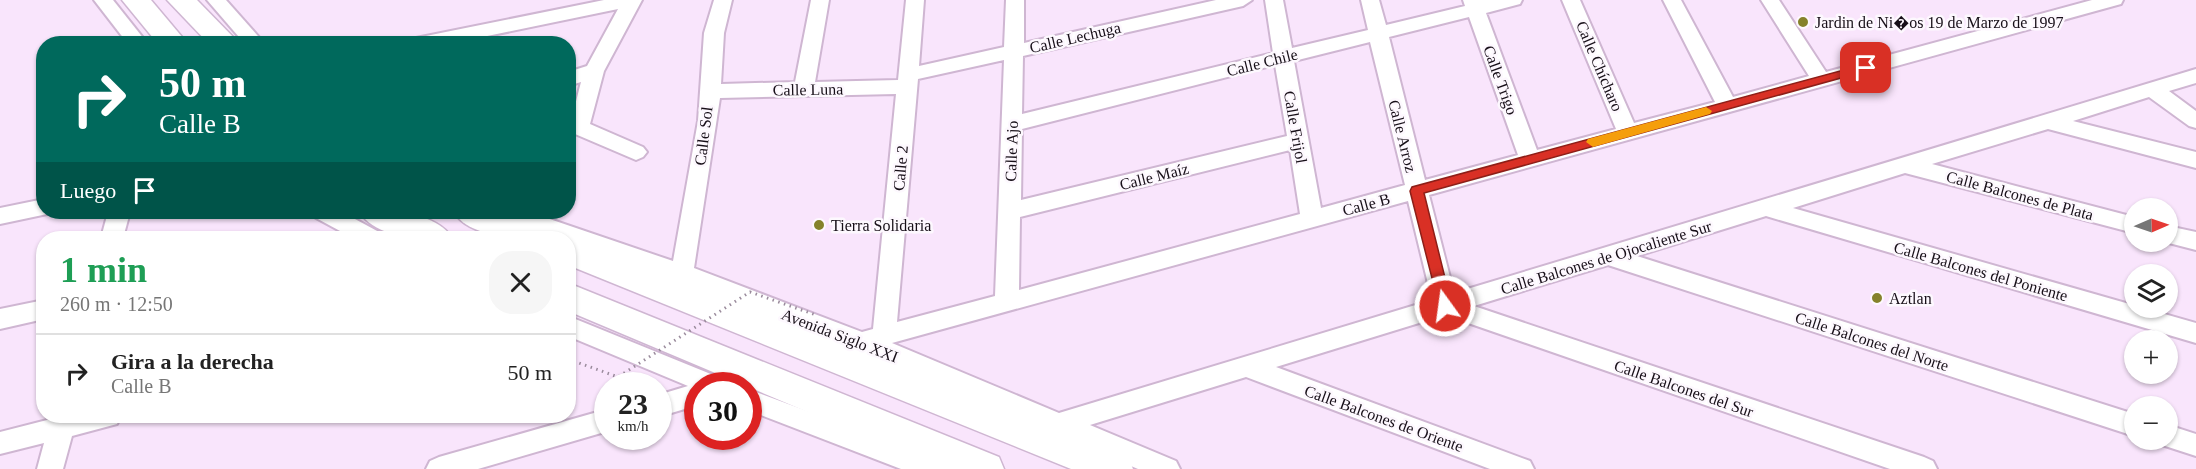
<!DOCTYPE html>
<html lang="es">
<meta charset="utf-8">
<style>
body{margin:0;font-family:"Times New Roman",serif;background:#f6f6f6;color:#222;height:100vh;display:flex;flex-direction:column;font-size:22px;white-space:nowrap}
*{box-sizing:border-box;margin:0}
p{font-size:20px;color:#767676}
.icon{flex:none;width:33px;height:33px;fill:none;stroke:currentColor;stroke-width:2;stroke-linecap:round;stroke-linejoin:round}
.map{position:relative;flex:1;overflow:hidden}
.panel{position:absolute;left:36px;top:231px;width:540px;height:192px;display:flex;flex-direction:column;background:#fff;border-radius:24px;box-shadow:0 2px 4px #0004}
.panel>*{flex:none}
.guide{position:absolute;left:36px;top:36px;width:540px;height:183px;border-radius:24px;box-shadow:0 2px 4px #0004;background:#00695c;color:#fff;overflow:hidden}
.needle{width:39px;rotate:88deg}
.controls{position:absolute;left:2124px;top:198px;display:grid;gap:12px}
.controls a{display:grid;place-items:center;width:54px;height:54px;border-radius:50%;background:#fff;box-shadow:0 2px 4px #0004;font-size:30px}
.speed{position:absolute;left:594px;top:372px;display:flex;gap:12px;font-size:30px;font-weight:700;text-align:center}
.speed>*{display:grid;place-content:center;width:78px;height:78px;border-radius:50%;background:#fff;box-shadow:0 2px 4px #0004;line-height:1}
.speed small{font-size:15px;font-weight:400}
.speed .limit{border:9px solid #d22;background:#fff;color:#111}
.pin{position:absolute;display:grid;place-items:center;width:51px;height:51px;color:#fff;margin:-26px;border-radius:12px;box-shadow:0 3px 9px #0006}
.me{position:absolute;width:66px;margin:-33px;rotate:346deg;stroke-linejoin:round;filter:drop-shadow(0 0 4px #0008)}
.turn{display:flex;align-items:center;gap:21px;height:126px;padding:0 24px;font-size:27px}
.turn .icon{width:78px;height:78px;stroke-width:2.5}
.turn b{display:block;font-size:42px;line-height:51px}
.then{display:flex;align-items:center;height:57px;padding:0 24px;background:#0003;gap:12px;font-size:22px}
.round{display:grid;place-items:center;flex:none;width:63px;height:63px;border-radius:24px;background:#f6f6f6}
.head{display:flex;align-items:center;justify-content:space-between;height:102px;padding:0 24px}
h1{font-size:36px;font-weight:700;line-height:45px;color:#1e9e55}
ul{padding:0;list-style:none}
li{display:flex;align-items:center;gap:18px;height:78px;padding:0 24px;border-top:2px solid #e0e0e0}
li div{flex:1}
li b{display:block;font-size:22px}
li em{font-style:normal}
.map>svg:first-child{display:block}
</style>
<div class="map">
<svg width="2196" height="469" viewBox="0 0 2196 469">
<rect width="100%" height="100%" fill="#f9e5fc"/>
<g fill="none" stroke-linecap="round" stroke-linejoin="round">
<defs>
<g id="minor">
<polygon points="94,0 113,0 148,44 128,44"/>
<polygon points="207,0 226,0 265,44 245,44"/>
<polygon points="604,0 642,0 604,71 590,124 643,147 647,152 643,157 636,160 568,131 568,116 572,117 581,82 568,86 568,72 587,66 618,9 449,44 407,44 416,38"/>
<path d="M714,0h18l-8,33 -3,51 74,-2 16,-82h18l-14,82 83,-2 8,-80h18l-5,66 85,-19 2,-47h18v43l192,-43h36l-9,6 -220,50 -1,58 251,-61 -8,-53h18l9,48 76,-18 -7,-30h18l7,25 79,-19 -2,-6h59l-2,4 -34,9 51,137 79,-21 -54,-129h18l54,123 81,-21 -52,-102h18l52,97 76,-21 -48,-76h18l47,72 266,-72h31l-2,4 -692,191 25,98 742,-224v14l-27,8 27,20v17l-7,-2 -40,-29 -76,24 123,31v16l-148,-39 -116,35 202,53v16l-229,-60 -112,35 403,115v20l-430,-127 -129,40 497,158v22l-526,-171 -134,41 450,151 9,4 4,8h-47l-445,-154 -169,52 254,94 4,8h-44l-244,-92 -156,48 86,36 4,8h-42c-188,-80 -376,-160 -570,-225v-6h-15l-51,-20 -3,-6h30l144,49 25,-140 6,-88zM1469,17l49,138 -93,25 -36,-143zM1370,42l35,143 -84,23 -27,-147zM1004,60l-9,236 -98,26 21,-243zM1275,65l12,71 -266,64 1,-71zM896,94l-23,235 -11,3 -168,-64 26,-170zM1290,150l10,64 -281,76 1,-73zM1408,201l24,99 -373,113 -167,-70z"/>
<polygon points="44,199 44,212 52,213 0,224 0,208"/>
<polygon points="108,212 130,212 123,238 101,238"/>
<polygon points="313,212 342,212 379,232 382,238 353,238 316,218"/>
<polygon points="2168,226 2196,232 2196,250 2165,242 2168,242"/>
<polygon points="44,300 44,319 0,329 0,309"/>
<polygon points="568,316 723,379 726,386 698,386 698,405 658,417 658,395 688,386 568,336"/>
<polygon points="748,389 941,461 945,469 901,469 748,410"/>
<polygon points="608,409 608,431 478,469 426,469 430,461 439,457"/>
<polygon points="52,416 121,416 117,424 72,436 63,469 37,469 44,443 0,454 0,432 51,419"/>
<polygon points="2168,425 2196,434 2196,456 2159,444 2157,440 2168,440"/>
</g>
<g id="highway">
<polygon points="122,0 151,0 188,44 158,44"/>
<polygon points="167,0 197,0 240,44 209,44"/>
<path d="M360,212c26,-3 77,0 92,26 -27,3 -78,0 -92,-26z"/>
<path d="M454,212h48l46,17 5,9c-27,3 -85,0 -99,-26z"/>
<polygon points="567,238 568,238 580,242 1128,457 1133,469 1071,469 568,265"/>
<polygon points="568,283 999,457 1004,469 943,469 568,311"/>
</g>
</defs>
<use href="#minor" stroke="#cfb6d2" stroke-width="4"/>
<use href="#highway" stroke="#cfb6d2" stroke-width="3"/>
<use href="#minor" fill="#fff" fill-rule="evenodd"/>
<use href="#highway" fill="#fff" fill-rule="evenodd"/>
<polyline stroke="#9a8b9c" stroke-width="3" stroke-dasharray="1.5 4.5" stroke-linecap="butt" points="568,359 618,377 750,292 816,315"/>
</g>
<polygon fill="#d93025" stroke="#8d1f18" stroke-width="1.5" points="1866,64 1872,68 1870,70 1424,193 1452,306 1445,312 1440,310 1410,191 1412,187"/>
<polygon fill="#f59e0b" points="1706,107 1712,111 1710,114 1593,147 1586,142 1588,139"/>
<g fill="#85822b" stroke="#fdf8fe" stroke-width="2">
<circle cx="1803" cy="22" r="6"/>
<circle cx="819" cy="225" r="6"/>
<circle cx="1877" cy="298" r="6"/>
</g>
<g text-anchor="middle" stroke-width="5" stroke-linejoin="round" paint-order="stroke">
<g font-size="16" fill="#170f18" stroke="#fdf8fe" text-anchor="start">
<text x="1815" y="28">Jardin de Ni�os 19 de Marzo de 1997</text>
<text x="831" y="231">Tierra Solidaria</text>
<text x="1889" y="304">Aztlan</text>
</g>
<g font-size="16" fill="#170f18" stroke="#fdf8fe">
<text transform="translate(1075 37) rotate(-13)" y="6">Calle Lechuga</text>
<text transform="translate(1262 62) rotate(-14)" y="6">Calle Chile</text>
<text transform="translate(1600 66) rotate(67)" y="6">Calle Chícharo</text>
<text transform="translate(1501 80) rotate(70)" y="6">Calle Trigo</text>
<text transform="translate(808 89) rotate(-1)" y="6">Calle Luna</text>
<text transform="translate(1296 127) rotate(80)" y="6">Calle Frijol</text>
<text transform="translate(703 136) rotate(-83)" y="6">Calle Sol</text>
<text transform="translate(1403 136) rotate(76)" y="6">Calle Arroz</text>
<text transform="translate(1011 151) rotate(-88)" y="6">Calle Ajo</text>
<text transform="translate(900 168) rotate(-85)" y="6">Calle 2</text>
<text transform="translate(1154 176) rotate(-14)" y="6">Calle Maíz</text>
<text transform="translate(2020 195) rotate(15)" y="6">Calle Balcones de Plata</text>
<text transform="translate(1366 204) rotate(-15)" y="6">Calle B</text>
<text transform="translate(1606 257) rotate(-17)" y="6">Calle Balcones de Ojocaliente Sur</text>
<text transform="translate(1981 271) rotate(16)" y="6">Calle Balcones del Poniente</text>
<text transform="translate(840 335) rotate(21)" y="6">Avenida Siglo XXI</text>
<text transform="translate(1872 341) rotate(18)" y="6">Calle Balcones del Norte</text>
<text transform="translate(1684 388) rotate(19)" y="6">Calle Balcones del Sur</text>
<text transform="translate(1384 418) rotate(20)" y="6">Calle Balcones de Oriente</text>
</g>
</g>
</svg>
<div class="controls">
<a><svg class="needle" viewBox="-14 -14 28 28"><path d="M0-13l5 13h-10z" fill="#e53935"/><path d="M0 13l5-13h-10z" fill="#767676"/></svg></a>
<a><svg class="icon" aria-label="layers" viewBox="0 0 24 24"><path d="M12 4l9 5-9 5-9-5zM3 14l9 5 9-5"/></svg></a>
<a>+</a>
<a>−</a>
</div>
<div class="speed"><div>23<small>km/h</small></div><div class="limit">30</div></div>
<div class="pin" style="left:1866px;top:68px;background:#d93025"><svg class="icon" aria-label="arrive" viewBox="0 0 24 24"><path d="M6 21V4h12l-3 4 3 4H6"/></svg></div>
<svg class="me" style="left:1445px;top:306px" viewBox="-20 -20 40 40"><circle r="17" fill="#d93025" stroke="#fff" stroke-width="3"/><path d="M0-11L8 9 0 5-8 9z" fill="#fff"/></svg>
<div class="guide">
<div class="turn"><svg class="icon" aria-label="right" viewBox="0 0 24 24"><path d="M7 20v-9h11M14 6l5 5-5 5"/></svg><div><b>50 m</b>Calle B</div></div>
<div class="then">Luego<svg class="icon" aria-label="arrive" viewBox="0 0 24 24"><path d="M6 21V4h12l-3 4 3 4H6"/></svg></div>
</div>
<section class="panel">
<div class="head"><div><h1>1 min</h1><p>260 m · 12:50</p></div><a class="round"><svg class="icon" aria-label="close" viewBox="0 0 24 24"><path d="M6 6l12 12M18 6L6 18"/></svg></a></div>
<ul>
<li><svg class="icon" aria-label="right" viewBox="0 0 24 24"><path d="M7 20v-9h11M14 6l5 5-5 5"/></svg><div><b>Gira a la derecha</b><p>Calle B</p></div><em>50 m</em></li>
</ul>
</section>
</div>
